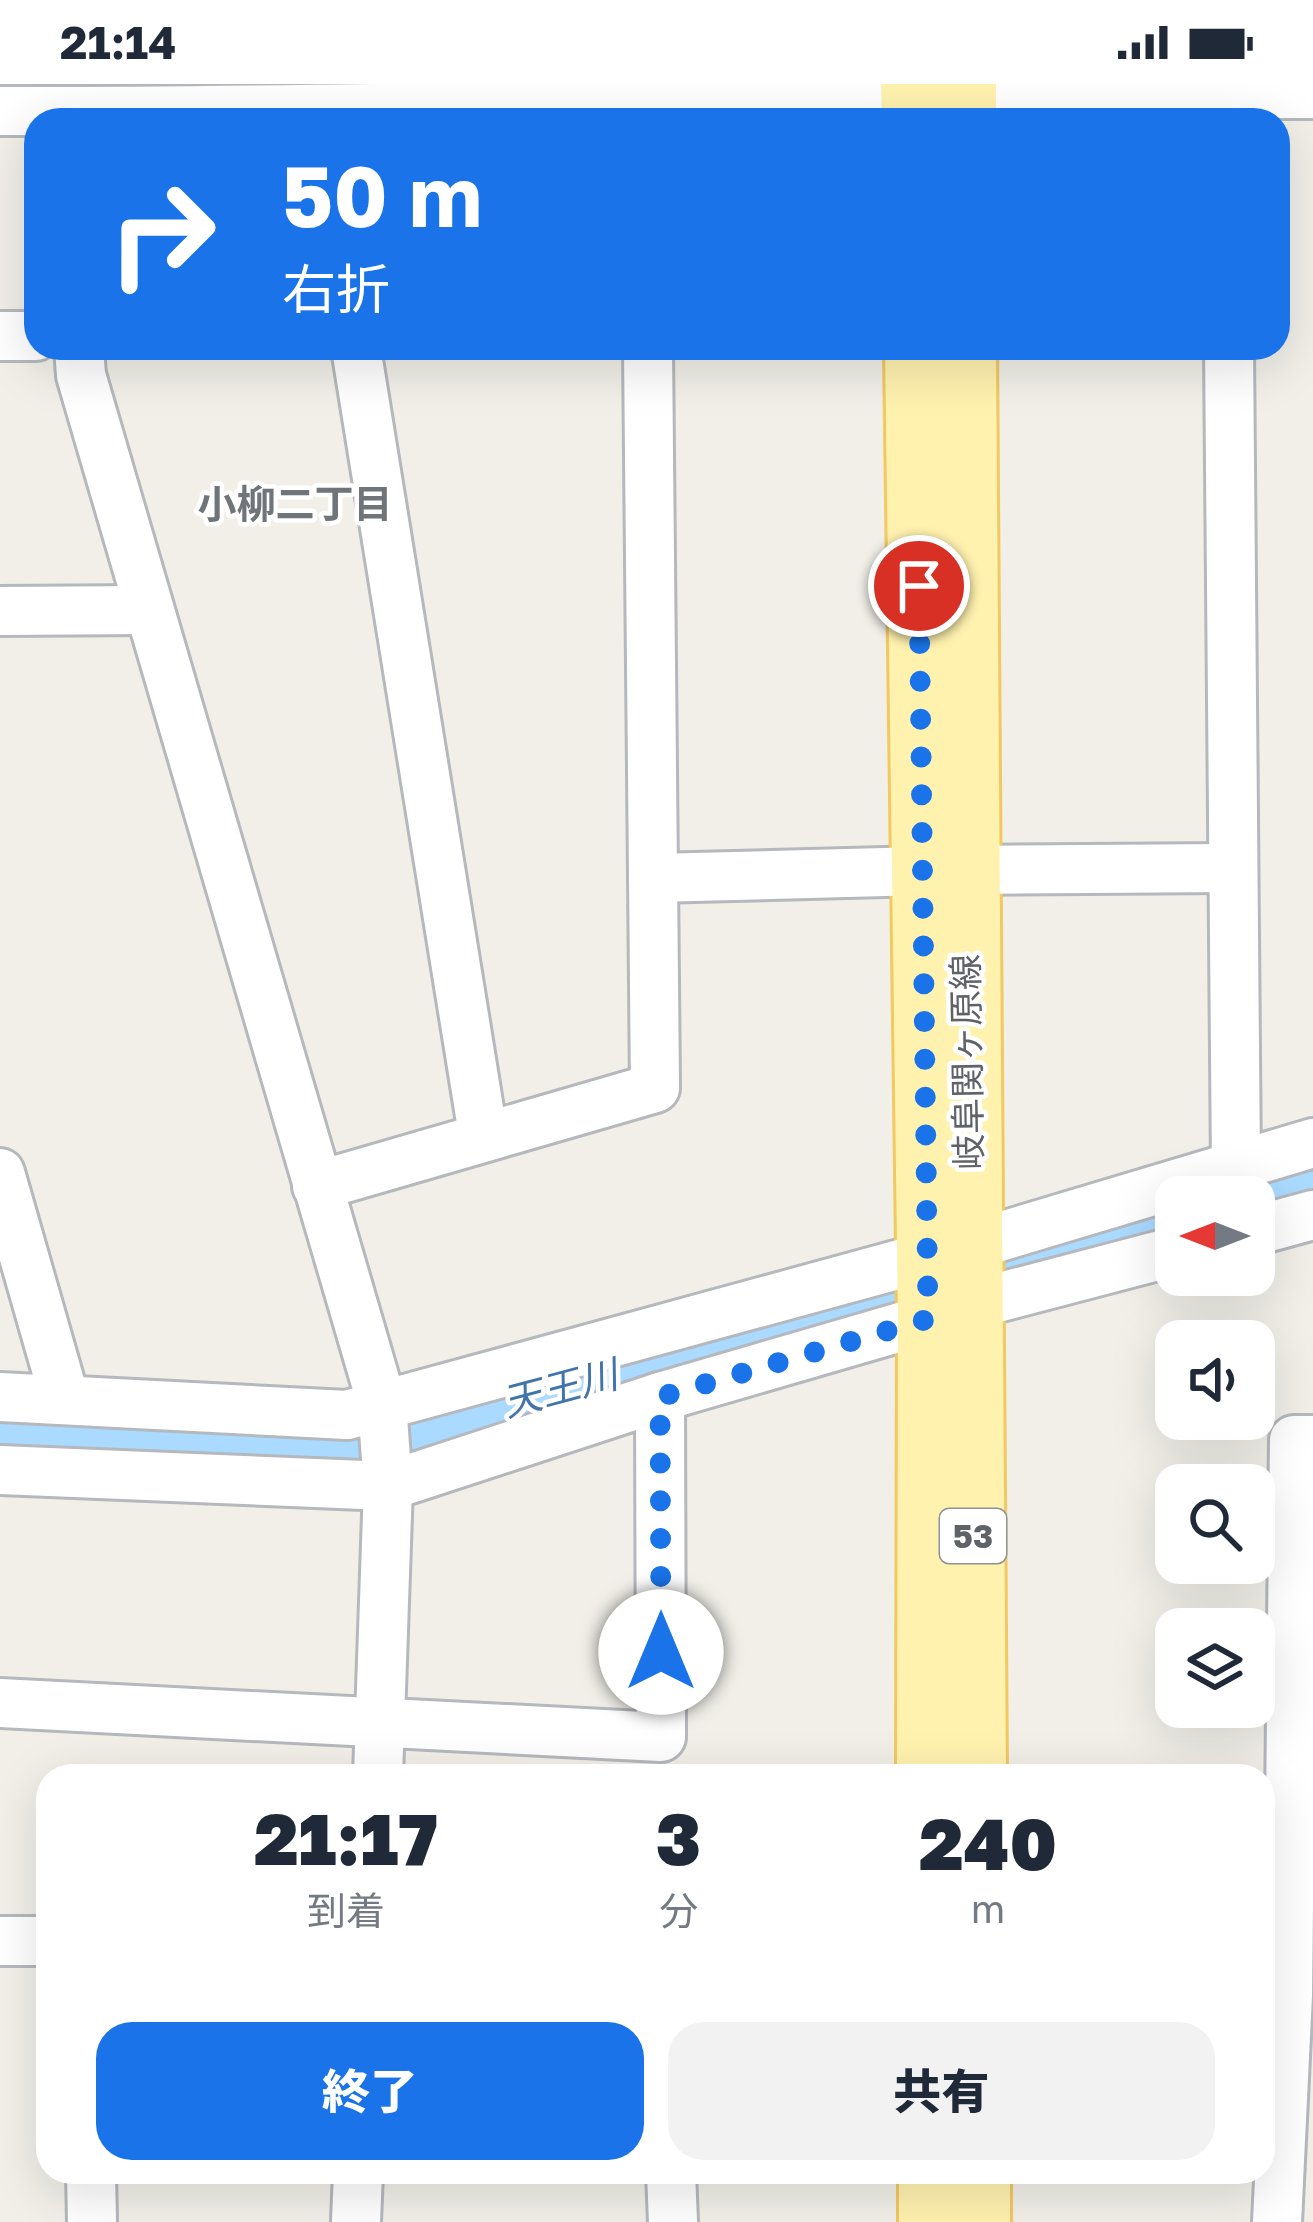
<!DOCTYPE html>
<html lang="ja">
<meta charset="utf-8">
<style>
body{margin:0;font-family:"Golos Text","Noto Sans JP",sans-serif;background:#f2f2f3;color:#1f2937;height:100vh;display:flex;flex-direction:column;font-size:45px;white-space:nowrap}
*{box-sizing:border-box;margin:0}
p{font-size:39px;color:#747a83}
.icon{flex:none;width:66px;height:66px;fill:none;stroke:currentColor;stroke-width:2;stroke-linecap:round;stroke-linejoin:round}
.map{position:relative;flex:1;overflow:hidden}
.panel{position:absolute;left:36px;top:1680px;width:1239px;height:420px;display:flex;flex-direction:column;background:#fff;border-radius:36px;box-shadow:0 12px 48px #0002}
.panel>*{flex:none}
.hud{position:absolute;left:24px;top:24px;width:1266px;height:252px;border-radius:36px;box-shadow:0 12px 48px #0002;background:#1a73e8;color:#fff;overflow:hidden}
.needle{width:78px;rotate:270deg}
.controls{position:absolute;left:1155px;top:1092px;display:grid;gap:24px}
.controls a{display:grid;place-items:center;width:120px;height:120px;border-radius:24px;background:#fff;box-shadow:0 12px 48px #0002;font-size:60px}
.pin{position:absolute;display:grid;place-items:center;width:102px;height:102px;color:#fff;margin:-51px;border:6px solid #fff;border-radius:50%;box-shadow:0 3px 12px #0007}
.me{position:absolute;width:132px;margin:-66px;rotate:0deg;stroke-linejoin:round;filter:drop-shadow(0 0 9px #0008)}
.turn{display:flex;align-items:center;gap:42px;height:252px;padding:0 60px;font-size:54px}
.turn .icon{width:156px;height:156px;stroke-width:2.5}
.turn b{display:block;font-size:84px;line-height:102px}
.eta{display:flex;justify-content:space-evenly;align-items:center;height:204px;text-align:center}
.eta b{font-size:72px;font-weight:800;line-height:84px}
.action{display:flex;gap:24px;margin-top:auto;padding:24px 60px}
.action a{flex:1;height:138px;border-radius:36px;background:#1a73e8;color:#fff;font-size:48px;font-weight:800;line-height:138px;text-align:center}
.action a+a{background:#f2f2f3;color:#1f2937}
.status{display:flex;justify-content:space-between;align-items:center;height:84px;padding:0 60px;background:#fff;direction:ltr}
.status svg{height:33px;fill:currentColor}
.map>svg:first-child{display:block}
</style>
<div class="status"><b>21:14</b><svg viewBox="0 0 49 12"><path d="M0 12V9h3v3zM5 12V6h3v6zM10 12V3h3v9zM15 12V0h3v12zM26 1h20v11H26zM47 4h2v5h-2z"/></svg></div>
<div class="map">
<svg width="1313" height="2138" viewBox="0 0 1313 2138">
<rect width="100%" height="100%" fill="#f1efe8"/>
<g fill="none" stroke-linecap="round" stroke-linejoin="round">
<g stroke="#aadaff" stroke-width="63">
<polyline points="1252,1113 1313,1096"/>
<polyline points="0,1345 289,1357 396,1349 1176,1134"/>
</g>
<defs>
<g id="minor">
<polyline points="966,11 1313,10"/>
<path d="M0,27c304,1 608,-9 912,-10"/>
<polyline points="0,252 36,252"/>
<polyline points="79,264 81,291 382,1320 388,1402 378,1692"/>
<polyline points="356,264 483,1050"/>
<polyline points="1229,264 1236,1085"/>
<polyline points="0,527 148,526"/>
<polyline points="966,786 1230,784"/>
<polyline points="654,794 923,787"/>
<polyline points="0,1089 65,1316"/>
<polyline points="317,1102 655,1004 648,264"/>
<polyline points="1254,1147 1313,1131"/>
<polyline points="969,1162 1313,1059"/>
<polyline points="970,1221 1176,1167"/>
<polyline points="0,1313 347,1331 926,1173"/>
<polyline points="0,1386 388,1402 660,1313 928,1235"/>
<polyline points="0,1619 661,1653 660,1313"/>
<polyline points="0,1857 48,1857"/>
<polyline points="91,2088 92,2138"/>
<polyline points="671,2088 673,2138"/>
<polyline points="356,2138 358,2088"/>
<polyline points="1277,2138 1288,1911 1294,1356 1313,1356"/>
</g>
<g id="major">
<polyline points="911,0 912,36"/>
<polyline points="966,0 966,36"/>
<polyline points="915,264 928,1235 927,1692"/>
<polyline points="966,264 976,1692"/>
<polyline points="929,2088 929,2138"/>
<polyline points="980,2088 980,2138"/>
</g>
</defs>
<use href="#minor" stroke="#b5b8bc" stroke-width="54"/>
<use href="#major" stroke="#f2c960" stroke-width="66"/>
<use href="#minor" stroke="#fff" stroke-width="48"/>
<use href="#major" stroke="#fff2af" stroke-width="60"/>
</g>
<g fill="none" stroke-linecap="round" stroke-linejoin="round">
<polyline stroke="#1a73e8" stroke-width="21" stroke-dasharray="0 37.8" points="661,1568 660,1313 928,1235 919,502"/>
</g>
<g text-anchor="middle" stroke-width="9" stroke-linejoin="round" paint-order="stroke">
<rect fill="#fff" stroke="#8f9295" stroke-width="3" x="940" y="1425" width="66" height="54" rx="9"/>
<g font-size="33" font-weight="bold" fill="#5f6368">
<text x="973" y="1464">53</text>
</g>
<g font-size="36" fill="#5f6368" stroke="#fff">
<text transform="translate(967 978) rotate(-91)" y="13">岐阜関ヶ原線</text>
</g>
<g font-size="39" font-weight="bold" fill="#70757a" stroke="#fff">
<text x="295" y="434">小柳二丁目</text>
</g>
<g font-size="39" font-style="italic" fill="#4174aa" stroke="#fff">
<text transform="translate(560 1304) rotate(-15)" y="14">天王川</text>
</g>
</g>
</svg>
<div class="controls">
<a><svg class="needle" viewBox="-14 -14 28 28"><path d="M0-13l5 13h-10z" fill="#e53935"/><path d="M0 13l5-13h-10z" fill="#747a83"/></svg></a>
<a><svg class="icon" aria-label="sound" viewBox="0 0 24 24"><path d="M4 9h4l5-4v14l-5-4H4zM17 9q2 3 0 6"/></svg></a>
<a><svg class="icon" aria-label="search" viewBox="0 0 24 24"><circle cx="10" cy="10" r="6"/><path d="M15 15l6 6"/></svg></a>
<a><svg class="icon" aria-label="layers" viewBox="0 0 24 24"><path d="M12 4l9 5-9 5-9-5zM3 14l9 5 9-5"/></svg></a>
</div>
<div class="pin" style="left:919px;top:502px;background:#d93025"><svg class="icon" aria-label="arrive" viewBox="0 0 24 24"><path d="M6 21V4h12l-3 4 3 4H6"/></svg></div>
<svg class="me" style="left:661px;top:1568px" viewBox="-20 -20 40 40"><circle r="19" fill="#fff"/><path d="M0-13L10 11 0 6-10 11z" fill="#1a73e8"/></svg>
<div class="hud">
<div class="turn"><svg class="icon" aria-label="right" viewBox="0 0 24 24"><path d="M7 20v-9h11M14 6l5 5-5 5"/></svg><div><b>50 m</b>右折</div></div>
</div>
<section class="panel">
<div class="eta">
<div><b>21:17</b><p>到着</p></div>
<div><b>3</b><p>分</p></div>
<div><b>240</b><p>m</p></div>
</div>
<div class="action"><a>終了</a><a>共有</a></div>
</section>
</div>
